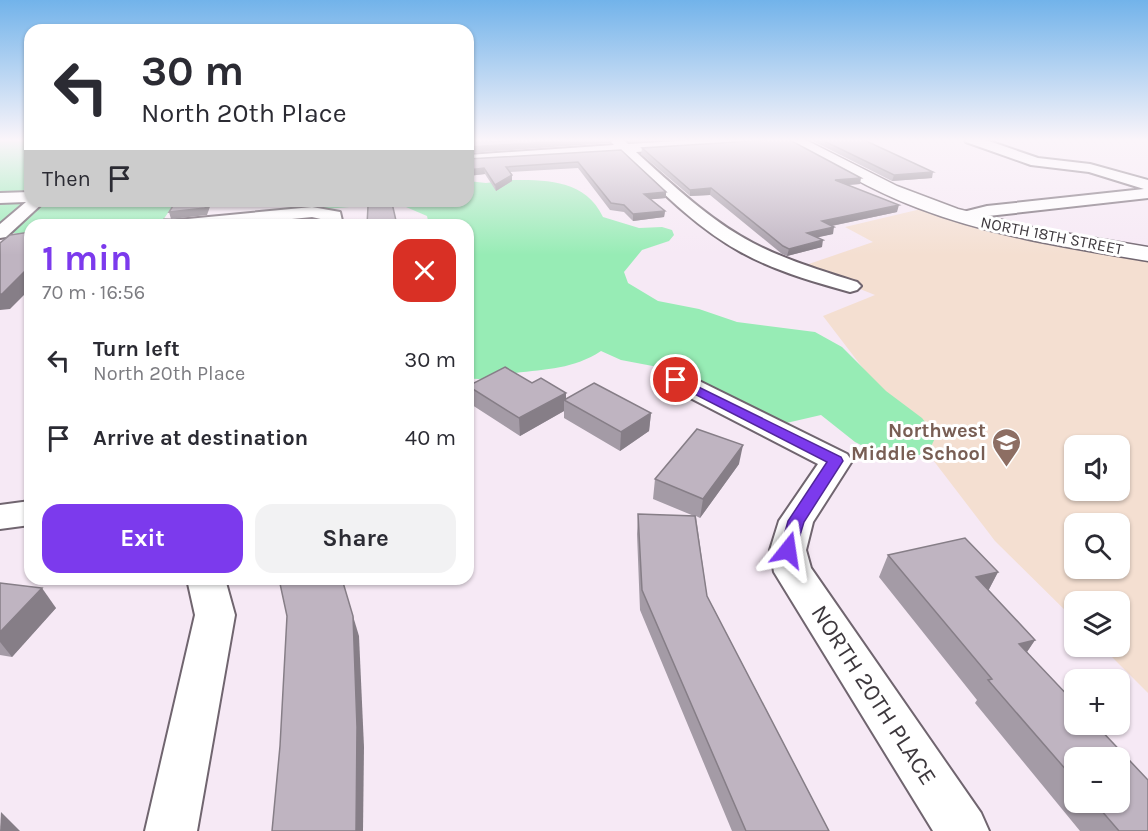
<!DOCTYPE html>
<meta charset="utf-8">
<style>
body{margin:0;font-family:Karla,sans-serif;background:#f2f2f3;color:#2b2b33;height:100vh;display:flex;flex-direction:column;font-size:22px;white-space:nowrap}
*{box-sizing:border-box;margin:0}
p{font-size:20px;color:#7c7c81}
.icon{flex:none;width:33px;height:33px;fill:none;stroke:currentColor;stroke-width:2;stroke-linecap:round;stroke-linejoin:round}
.map{position:relative;flex:1;overflow:hidden}
.side{position:absolute;left:24px;top:219px;width:450px;height:366px;display:flex;flex-direction:column;background:#fff;border-radius:18px;box-shadow:0 2px 4px #0004}
.side>*{flex:none}
.guide{position:absolute;left:24px;top:24px;width:450px;height:183px;border-radius:18px;box-shadow:0 2px 4px #0004;background:#fff;color:#2b2b33;overflow:hidden}
.fabs{position:absolute;left:1064px;top:435px;display:grid;gap:12px}
.fabs a{display:grid;place-items:center;width:66px;height:66px;border-radius:12px;background:#fff;box-shadow:0 2px 4px #0004;font-size:30px}
.pin{position:absolute;display:grid;place-items:center;width:51px;height:51px;color:#fff;margin:-26px;border:3px solid #fff;border-radius:50%;box-shadow:0 2px 6px #0007}
.me{position:absolute;width:66px;margin:-33px;rotate:15deg;stroke-linejoin:round;filter:drop-shadow(0 0 4px #0008)}
.turn{display:flex;align-items:center;gap:21px;height:126px;padding:0 18px;font-size:27px}
.turn .icon{width:78px;height:78px;stroke-width:2.5}
.turn b{display:block;font-size:42px;line-height:51px}
.then{display:flex;align-items:center;height:57px;padding:0 18px;background:#0003;gap:12px;font-size:22px}
.round{display:grid;place-items:center;flex:none;width:63px;height:63px;border-radius:18px;background:#f2f2f3}
.headline{display:flex;align-items:center;justify-content:space-between;height:102px;padding:0 18px}
h1{font-size:36px;font-weight:700;line-height:45px;color:#7c3aed}
.button{display:flex;gap:12px;margin-top:auto;padding:12px 18px}
.button a{flex:1;height:69px;border-radius:18px;background:#7c3aed;color:#fff;font-size:24px;font-weight:700;line-height:69px;text-align:center}
.button a+a{background:#f2f2f3;color:#2b2b33}
ul{padding:0;list-style:none}
li{display:flex;align-items:center;gap:18px;height:78px;padding:0 18px}
li div{flex:1}
li b{display:block;font-size:22px}
li em{font-style:normal}
.map>svg:first-child{display:block}
</style>
<div class="map">
<svg width="1148" height="831" viewBox="0 0 1148 831">
<rect width="100%" height="100%" fill="#f6e9f5"/>
<path fill="#f4dfd1" fill-rule="evenodd" d="M921,209l227,50v434l-46,-46 17,-1v-44h-45v17l-79,-78 -172,-225 52,-21 -72,-29 70,-24 -28,-15zM1074,446h45v44h-45zM1074,524h45v44h-45z"/>
<g fill="#97ecb5">
<polygon points="0,139 30,139 30,197 0,223"/>
<path d="M510,180c36,0 75,-1 93,37l36,11 23,-1 10,3 2,5 -5,6 -27,9 -18,22 4,11 30,18 41,8 38,13 78,10 27,15 44,44 36,27 14,18 -9,19h-46l-26,-13 -34,-27 -39,9 -84,-43 -40,-14 -37,-7 -20,-9c-27,18 -55,18 -86,22 -17,3 -30,8 -47,5v-153h-39l-2,-9 -21,-9 -21,-3 -95,8 2,-11h176v-20l18,2z"/>
<polygon points="46,201 176,201 161,223 137,225 30,225 30,234 9,233"/>
</g>
<g fill="none" stroke-linecap="round" stroke-linejoin="round">
<defs>
<g id="minor">
<path d="M615,139h8l5,5 83,-5h61l-6,4 -130,9c37,33 73,68 117,91 33,17 69,28 104,39l4,4 -4,4 -7,2 -7,-2c-36,-10 -72,-21 -104,-39 -45,-25 -81,-63 -117,-98l-154,10v-8l146,-10 -3,-3z"/>
<polygon points="965,139 983,139 1038,158 1090,164 1148,180 1148,198 988,216 965,222 959,221 956,217 959,213 987,206 1144,189 1089,172 1031,165 966,142"/>
<polygon points="30,192 30,201 45,201 6,237 0,238 0,224 26,202 0,203 0,193"/>
<polygon points="312,207 340,212 343,225 325,225 325,220 312,217 231,225 168,225 171,221 177,220"/>
<polygon points="676,372 685,374 847,454 852,461 813,522 806,550 811,568 981,813 989,831 933,831 774,572 770,550 779,521 818,464 667,386 663,380 667,374"/>
<polygon points="30,501 30,525 0,529 0,505"/>
<polygon points="187,579 225,579 235,615 197,831 145,831 195,615"/>
</g>
<path id="major" d="M786,139h18l93,47 61,23 77,19 113,19v14c-78,-13 -157,-25 -230,-53 -46,-17 -88,-43 -130,-66z"/>
</defs>
<use href="#minor" stroke="#70656f" stroke-width="4"/>
<use href="#major" stroke="#70656f" stroke-width="3"/>
<use href="#minor" fill="#fff" fill-rule="evenodd"/>
<use href="#major" fill="#fff" fill-rule="evenodd"/>
</g>
<g fill="#a49ba6" fill-rule="evenodd">
<polygon points="809,139 863,139 932,178 892,181"/>
<polygon points="767,140 860,184 847,185 897,212 832,226 833,234 817,237 822,247 787,256 782,254 710,195 690,196 641,154 642,148"/>
<polygon points="621,150 666,192 666,198 651,199 665,211 664,217 633,221 624,212 610,210 578,168 510,172 512,175 512,181 496,191 485,174 468,176 468,159"/>
<polygon points="532,383 566,393 566,399 651,413 649,431 620,451 564,418 564,411 520,436 469,403 468,385"/>
<polygon points="739,464 700,518 696,516 707,596 829,831 732,831 640,610 637,534 638,514 694,516 653,499 655,479"/>
<path d="M888,555l110,17 -10,19 47,49 -8,12 121,179h-68l-105,-128 2,-3 -98,-123zM1074,758l45,44h-45z"/>
<polygon points="0,583 56,608 12,657 0,655"/>
</g>
<g fill="#867e87">
<polygon points="593,139 613,139 609,143 468,153 468,147"/>
<polygon points="629,139 677,139 629,142"/>
<polygon points="484,168 485,174 468,176 468,170"/>
<polygon points="933,172 932,178 892,181 894,175"/>
<polygon points="512,175 512,181 496,191 495,185"/>
<polygon points="861,178 860,184 833,186 835,180"/>
<polygon points="711,188 710,195 690,196 690,190"/>
<polygon points="666,192 666,198 644,200 644,194"/>
<polygon points="208,201 212,201 207,215 171,219 169,212"/>
<polygon points="230,201 260,201 231,203"/>
<polygon points="899,205 897,212 821,228 822,221"/>
<polygon points="665,211 664,217 633,221 633,214"/>
<polygon points="834,227 833,234 806,240 807,233"/>
<polygon points="823,240 822,247 787,256 789,249"/>
<polygon points="30,266 30,289 10,309 0,310 0,294"/>
<polygon points="566,393 566,401 564,400 564,411 520,436 519,418"/>
<polygon points="651,413 649,431 620,451 621,432"/>
<polygon points="743,445 739,464 700,518 703,499"/>
<polygon points="998,572 986,595 976,577"/>
<polygon points="42,588 56,608 12,657 0,642 0,632"/>
<polygon points="353,616 359,636 364,747 363,831 356,831"/>
<polygon points="1035,640 1020,662 1019,644"/>
<polygon points="1,812 20,831 0,831"/>
</g>
<g fill="#bfb4c1" stroke="#867e87" stroke-width="1.5">
<polygon points="468,139 490,139 492,142 531,139 593,139 468,147"/>
<polygon points="769,139 788,139 861,178 835,180 899,205 822,221 834,227 807,233 823,240 789,249 783,246 711,188 690,190 642,148 767,140"/>
<polygon points="820,139 862,139 933,172 894,175"/>
<polygon points="621,150 666,192 644,194 665,211 633,214 624,205 611,203 578,162 506,167 512,175 495,185 484,168 468,170 468,159"/>
<polygon points="176,201 208,201 205,208 169,212"/>
<polygon points="392,203 397,225 367,225 368,206"/>
<polygon points="164,219 200,220 198,225 160,225"/>
<polygon points="30,232 30,266 2,294 0,294 0,243 10,235"/>
<polygon points="505,367 532,383 541,378 566,393 519,418 468,386"/>
<polygon points="594,383 651,413 621,432 564,400"/>
<polygon points="697,429 743,445 703,499 655,479"/>
<polygon points="638,514 695,516 707,596 829,831 746,831 642,590"/>
<polygon points="965,538 998,572 976,577 1035,640 1019,644 1074,702 1074,724 1095,724 1148,780 1148,831 1119,831 1094,802 1119,802 1119,758 1074,758 1074,779 988,680 992,679 888,555"/>
<polygon points="279,579 342,579 353,616 357,727 356,831 272,831 280,746 287,616"/>
<polygon points="0,583 42,588 0,632"/>
</g>
<linearGradient id="sky" x2="0" y2="1"><stop stop-color="#72b3ea"/><stop offset="0.55" stop-color="#fbf5fa"/><stop offset="1" stop-color="#fbf5fa" stop-opacity="0"/></linearGradient>
<rect width="1148" height="255" fill="url(#sky)"/>
<polygon fill="#7c3aed" stroke="#51269a" stroke-width="1.5" points="676,376 841,457 843,461 804,522 794,555 788,557 782,555 780,550 788,521 827,462 671,382 670,380"/>
<defs>
<symbol id="school-pin" viewBox="-11 -11 22 30"><path d="M0 17L-7.5 6A9.5 9.5 0 1 1 7.5 6Z" fill="#8d6e63" stroke="#fff"/><path d="M0-5L7-2L0 1L-7-2ZM-4 1L0 2.5L4 1V4Q0 6-4 4Z" fill="#fff"/></symbol>
</defs>
<g fill-rule="evenodd">
<use href="#school-pin" x="990" y="426" width="33" height="45"/>
</g>
<g text-anchor="middle" stroke-width="6" stroke-linejoin="round" paint-order="stroke">
<g font-size="16" fill="#3d383d" stroke="#fff">
<text transform="translate(1052 235) rotate(11)" y="6">NORTH 18TH STREET</text>
</g>
<g font-size="20" font-weight="bold" fill="#785e54" stroke="#fff" text-anchor="end">
<text x="986" y="437">Northwest<tspan x="986" dy="23">Middle School</tspan></text>
</g>
<g font-size="24" fill="#3d383d" stroke="#fff">
<text transform="translate(874 695) rotate(57)" y="8">NORTH 20TH PLACE</text>
</g>
</g>
</svg>
<div class="fabs">
<a><svg class="icon" aria-label="sound" viewBox="0 0 24 24"><path d="M4 9h4l5-4v14l-5-4H4zM17 9q2 3 0 6"/></svg></a>
<a><svg class="icon" aria-label="search" viewBox="0 0 24 24"><circle cx="10" cy="10" r="6"/><path d="M15 15l6 6"/></svg></a>
<a><svg class="icon" aria-label="layers" viewBox="0 0 24 24"><path d="M12 4l9 5-9 5-9-5zM3 14l9 5 9-5"/></svg></a>
<a>+</a>
<a>−</a>
</div>
<div class="pin" style="left:676px;top:380px;background:#d93025"><svg class="icon" aria-label="arrive" viewBox="0 0 24 24"><path d="M6 21V4h12l-3 4 3 4H6"/></svg></div>
<svg class="me" style="left:788px;top:550px" viewBox="-20 -20 40 40"><path d="M0-17L14 15 0 8-14 15z" fill="#7c3aed" stroke="#fff" stroke-width="4"/></svg>
<div class="guide">
<div class="turn"><svg class="icon" aria-label="left" viewBox="0 0 24 24"><path d="M17 20v-9H6M10 6l-5 5 5 5"/></svg><div><b>30 m</b>North 20th Place</div></div>
<div class="then">Then<svg class="icon" aria-label="arrive" viewBox="0 0 24 24"><path d="M6 21V4h12l-3 4 3 4H6"/></svg></div>
</div>
<section class="side">
<div class="headline"><div><h1>1 min</h1><p>70 m · 16:56</p></div><a class="round" style="background:#d93025;color:#fff"><svg class="icon" aria-label="close" viewBox="0 0 24 24"><path d="M6 6l12 12M18 6L6 18"/></svg></a></div>
<ul>
<li><svg class="icon" aria-label="left" viewBox="0 0 24 24"><path d="M17 20v-9H6M10 6l-5 5 5 5"/></svg><div><b>Turn left</b><p>North 20th Place</p></div><em>30 m</em></li>
<li><svg class="icon" aria-label="arrive" viewBox="0 0 24 24"><path d="M6 21V4h12l-3 4 3 4H6"/></svg><div><b>Arrive at destination</b></div><em>40 m</em></li>
</ul>
<div class="button"><a>Exit</a><a>Share</a></div>
</section>
</div>
